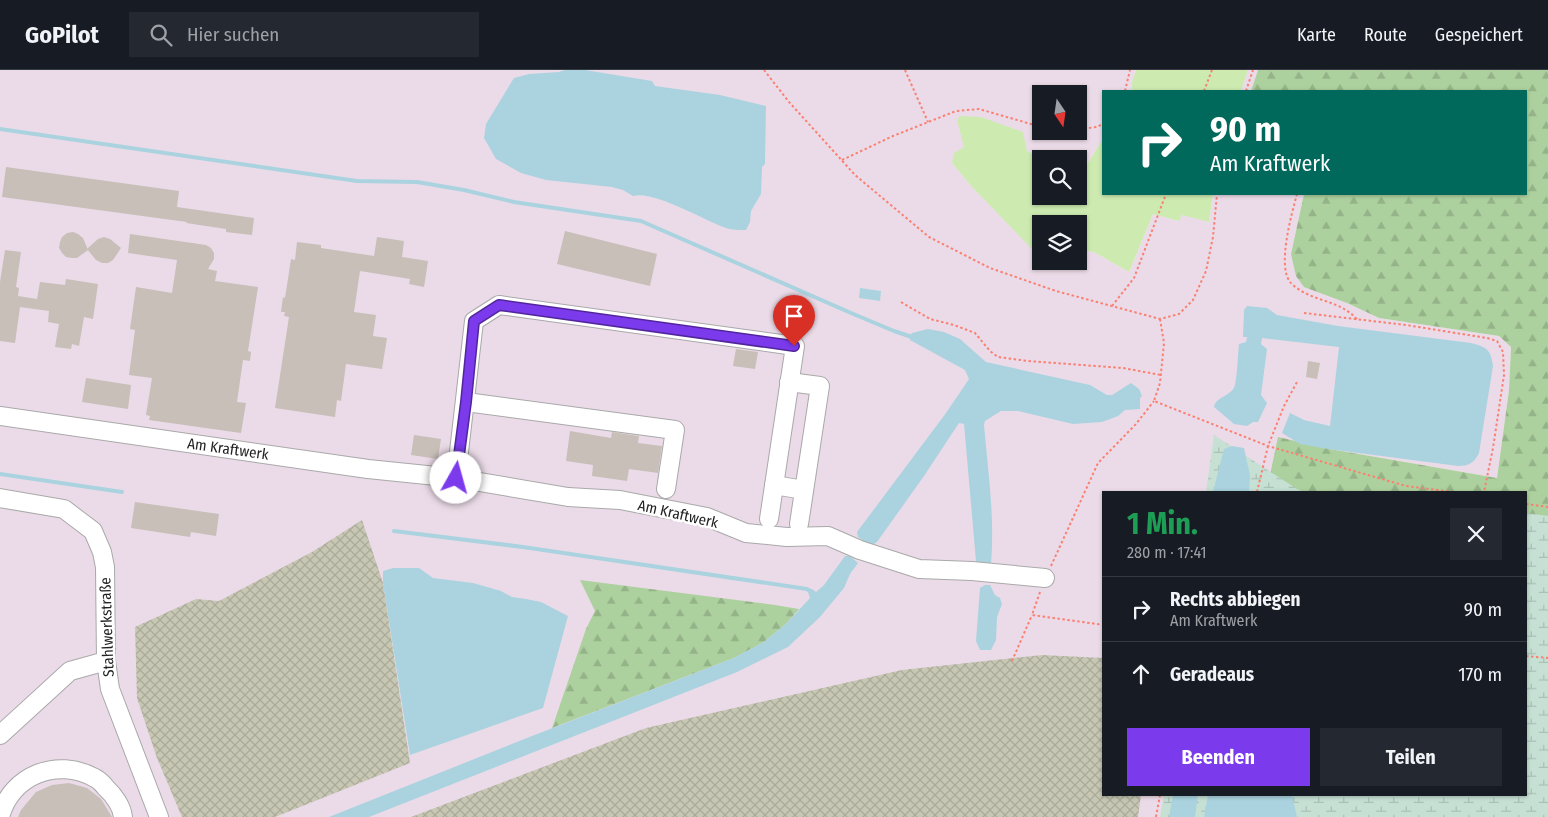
<!DOCTYPE html>
<html lang="de">
<meta charset="utf-8">
<style>
body{margin:0;font-family:"Fira Sans Condensed",sans-serif;background:#242831;color:#f1f3f6;height:100vh;display:flex;flex-direction:column;font-size:19px;white-space:nowrap}
*{box-sizing:border-box;margin:0}
p{font-size:16px;color:#9ea1a6}
.icon{flex:none;width:28px;height:28px;fill:none;stroke:currentColor;stroke-width:2;stroke-linecap:round;stroke-linejoin:round}
.map{position:relative;flex:1;overflow:hidden}
.sheet{position:absolute;left:1102px;top:421px;width:425px;height:305px;display:flex;flex-direction:column;background:#171b24;border-radius:0px;box-shadow:0 1px 4px #0004}
.sheet>*{flex:none}
.guide{position:absolute;left:1102px;top:20px;width:425px;height:105px;border-radius:0px;box-shadow:0 1px 4px #0004;background:#00695c;color:#fff;overflow:hidden}
.needle{width:32px;rotate:167deg}
.controls{position:absolute;left:1032px;top:15px;display:grid;gap:10px}
.controls a{display:grid;place-items:center;width:55px;height:55px;border-radius:0px;background:#171b24;box-shadow:0 1px 4px #0004;font-size:25px}
.pin{position:absolute;display:grid;place-items:center;width:42px;height:42px;color:#fff;margin:-51px -21px;border-radius:50% 50% 50% 0;rotate:-45deg;box-shadow:0 0 5px #0007}
.pin .icon{rotate:45deg}
.me{position:absolute;width:55px;margin:-28px;rotate:7deg;stroke-linejoin:round;filter:drop-shadow(0 0 4px #0008)}
.turn{display:flex;align-items:center;gap:18px;height:105px;padding:0 25px;font-size:22px}
.turn .icon{width:65px;height:65px;stroke-width:2.5}
.turn b{display:block;font-size:35px;line-height:42px}
.round{display:grid;place-items:center;flex:none;width:52px;height:52px;border-radius:0px;background:#242831}
.summary{display:flex;align-items:center;justify-content:space-between;height:85px;padding:0 25px}
h1{font-size:30px;font-weight:700;line-height:38px;color:#1e9e55}
.primary-button{display:flex;gap:10px;margin-top:auto;padding:10px 25px}
.primary-button a{flex:1;height:58px;border-radius:0px;background:#7c3aed;color:#fff;font-size:20px;font-weight:700;line-height:58px;text-align:center}
.primary-button a+a{background:#242831;color:#f1f3f6}
ul{padding:0;list-style:none}
li{display:flex;align-items:center;gap:15px;height:65px;padding:0 25px;border-top:1px solid #363941}
li div{flex:1}
li b{display:block;font-size:19px}
li em{font-style:normal}
header{display:flex;align-items:center;gap:30px;box-sizing:border-box;height:70px;padding:0 25px;background:#171b24;border-bottom:1px solid #363941}
header strong{font-size:24px}
nav{display:flex;gap:28px;margin-inline-start:auto;font-size:18px}
.search{width:350px;height:45px;background:#242831;display:flex;align-items:center;gap:12px;box-sizing:border-box;padding:0 18px;border-radius:0px;color:#9ea1a6;font-size:19px}
.map>svg:first-child{display:block}
</style>
<header>
<strong>GoPilot</strong>
<div class="search"><svg class="icon" aria-label="search" viewBox="0 0 24 24"><circle cx="10" cy="10" r="6"/><path d="M15 15l6 6"/></svg>Hier suchen</div>
<nav><a>Karte</a><a>Route</a><a>Gespeichert</a></nav>
</header>
<div class="map">
<svg width="1548" height="747" viewBox="0 0 1548 747">
<defs>
<pattern id="construction-cross-hatch" width="8" height="8" patternUnits="userSpaceOnUse" patternTransform="scale(1.25)"><rect width="8" height="8" fill="#c7c7b4"/><path d="M0 0l8 8M0 8l8-8" fill="none" stroke="#abab9a"/></pattern>
<pattern id="forest-firs" width="22" height="20" patternUnits="userSpaceOnUse" patternTransform="scale(1.25)"><rect width="22" height="20" fill="#add19e"/><path d="M5 1l3.5 6h-7zM16 11l3.5 6h-7z" fill="#95b388"/></pattern>
<pattern id="wetland-marsh" width="20" height="14" patternUnits="userSpaceOnUse" patternTransform="scale(1.25)"><rect width="20" height="14" fill="#c6e0d4"/><path d="M1 5h8M5 5V1M11 12h8M15 12V8" fill="none" stroke="#aac0b6"/></pattern>
</defs>
<rect width="100%" height="100%" fill="#f2efe9"/>
<g fill="#ebdbe8" fill-rule="evenodd">
<path d="M0,0h1136l-4,12 -1,9h-27v46l-18,29 -7,-1v-6l-38,-1 -14,-7 -63,-4 -12,16 20,24 62,63h7v11h38v-11l15,2 35,20 24,-58 26,7 3,-7 27,8 4,-28h91l-13,60 56,49 32,15 120,18 12,11 -2,43 -12,88 -167,-29 -36,43h-190v303h422l22,22h-1548zM1041,24h38v37h-38z"/>
<polygon points="1248,0 1258,0 1251,21 1241,21"/>
</g>
<g fill="url(#construction-cross-hatch)">
<polygon points="362,450 383,513 410,693 275,747 182,747 157,688 137,628 135,557 196,529 219,531 312,482"/>
<polygon points="1042,585 1104,588 1104,725 1141,725 1138,747 411,747 646,658 902,600"/>
</g>
<g fill="#cdebb0">
<polygon points="1136,0 1248,0 1241,21 1131,21 1132,12"/>
<polygon points="960,46 981,47 1023,62 1027,81 1042,89 1041,89 1041,126 1079,126 1079,95 1086,96 1104,67 1104,124 1213,124 1209,152 1182,145 1179,151 1153,144 1129,202 1094,182 1079,180 1079,154 1041,154 1041,180 1034,181 972,117 952,93 954,83 964,77 957,50"/>
</g>
<g fill="url(#forest-firs)">
<polygon points="1258,0 1548,0 1548,464 1526,467 1526,422 1294,422 1270,405 1278,367 1330,379 1497,408 1509,320 1511,277 1499,266 1379,248 1347,233 1304,217 1296,206 1291,184 1304,124 1526,124 1526,21 1251,21"/>
<polygon points="580,510 775,535 799,539 787,553 764,572 734,588 552,658 586,559 595,541"/>
</g>
<g fill="url(#wetland-marsh)">
<polygon points="1214,365 1297,419 1304,422 1206,422"/>
<polygon points="1526,443 1548,446 1548,747 1160,747 1164,725 1526,725"/>
</g>
<g fill="#aad3df">
<path d="M565,0h20l67,11 3,5 65,9 46,11 -1,58 -3,3 -1,27 -10,17 -1,11 -4,8c-7,0 -14,0 -20,-2 -21,-7 -72,-38 -93,-32l-10,-6 -11,-3 -66,-7 -25,-7 -25,-14 -12,-21 2,-14 28,-46 15,-4 30,-2z"/>
<polygon points="860,218 881,221 880,231 859,228"/>
<path d="M1247,236l20,2 10,7 61,11 133,17c16,4 20,7 22,23l-14,87c-5,10 -10,13 -21,13l-130,-17 -28,-5 -18,-11 8,-20 14,7 26,6 9,-79 -77,-9 -1,6 6,5 -6,46 6,8 -9,19h-5l-6,4 -13,-2 -20,-17c2,-10 14,-10 20,-19 3,-6 4,-35 5,-44l7,-2 1,-5h-4l1,-27z"/>
<path d="M928,259l16,3 16,7 26,23 104,23 17,10h5l19,-12 8,6 3,7 -2,2v11l-15,1 -7,6 -16,6 -29,2 -55,-13h-17l-16,10 -1,4c4,46 11,93 7,139l-12,-1 -3,-2 -12,-137 -5,-1 -35,53 -47,66 -6,4 -13,-9 -1,-5 89,-119 23,-34 -4,-9 -55,-30 -1,-4 3,-3z"/>
<polygon points="1232,376 1244,378 1250,406 1249,422 1213,422 1224,379"/>
<polygon points="845,486 850,486 858,493 850,504 844,518 820,547 788,577 737,602 369,747 329,747 532,666 734,588 764,572 787,553 810,528 807,519 812,519 816,522 824,515"/>
<polygon points="393,498 419,498 433,508 473,513 501,521 512,527 526,529 541,532 568,546 543,638 410,685 383,513 383,501"/>
<polygon points="985,515 990,515 995,525 1000,528 1002,534 997,547 996,570 991,580 980,580 976,571 980,518"/>
<polygon points="1173,725 1198,725 1195,747 1169,747"/>
<polygon points="1208,725 1292,725 1297,747 1204,747"/>
</g>
<g fill="none" stroke-linecap="round" stroke-linejoin="round">
<g stroke="#aad3df" stroke-width="4">
<polyline points="0,59 357,111 417,112 464,120 514,132 641,151 851,243 894,261 912,267"/>
<polyline points="0,404 122,422"/>
<polyline points="394,461 523,477 807,519 810,521"/>
</g>
</g>
<g fill="#c7bfb8">
<polygon points="6,97 179,121 177,137 254,148 252,165 226,162 226,159 186,153 187,152 2,127"/>
<polygon points="565,161 657,184 650,216 557,194"/>
<polygon points="73,162 78,164 83,168 88,180 77,188 72,188 66,187 62,183 59,178 60,172 62,167 67,163"/>
<polygon points="130,164 206,175 211,178 214,183 214,189 208,199 217,201 215,211 258,217 248,281 251,282 250,291 243,290 237,332 246,333 241,363 149,350 150,346 146,345 152,308 129,305 135,260 130,259 136,217 172,223 177,190 128,183"/>
<polygon points="104,167 110,169 121,178 113,190 108,193 102,193 96,190 87,179 98,169"/>
<polygon points="377,167 404,171 402,187 428,191 424,217 409,214 410,209 360,201 354,242 376,245 373,266 387,268 382,299 346,294 341,331 337,330 335,347 275,338 289,247 284,246 285,242 281,242 283,227 285,228 291,189 295,190 297,172 321,175 321,178 374,186"/>
<polygon points="5,180 21,182 16,217 19,218 18,226 37,229 40,212 65,215 66,209 98,214 93,249 84,247 79,276 72,274 71,279 55,277 59,254 48,252 49,241 20,237 15,273 0,271 0,212"/>
<polygon points="736,279 758,282 755,299 733,296"/>
<polygon points="1308,291 1320,293 1317,309 1306,307"/>
<polygon points="86,308 131,315 128,339 82,332"/>
<polygon points="570,361 611,368 612,362 639,366 638,373 662,376 658,403 629,399 627,411 592,406 593,395 566,391"/>
<polygon points="414,365 441,369 438,389 411,385"/>
<polygon points="135,432 219,444 216,466 191,462 190,467 131,458"/>
<polygon points="69,713 87,718 101,729 112,747 18,747 21,740 36,722 52,715"/>
</g>
<g fill="none" stroke-linecap="round" stroke-linejoin="round">
<defs>
<g id="minor">
<polyline points="789,312 820,316 799,454"/>
<polyline points="466,332 675,360 666,419"/>
<polyline points="0,346 368,399 456,408 568,427 620,430 707,447 746,463 787,467 828,466 860,480 919,499 972,501 1045,508"/>
<polyline points="456,408 474,251 499,235 795,276 769,449"/>
<polyline points="774,415 804,420"/>
<polyline points="0,428 64,439 93,461 102,482 105,497 106,591 110,619 159,747"/>
<polyline points="0,665 70,601 106,591"/>
<path d="M0,747c11,-42 57,-60 95,-39 4,2 8,6 11,10 8,7 16,19 17,29"/>
</g>
</defs>
<use href="#minor" stroke="#a9a9a9" stroke-width="20"/>
<g stroke="#fa8072" stroke-width="2" stroke-dasharray="2.5 2.5" stroke-linecap="butt">
<polyline points="764,0 789,32 855,105 929,167 990,198 1056,221 1160,249 1179,244 1193,230 1206,201 1213,167 1217,124"/>
<polyline points="905,0 928,52"/>
<polyline points="1125,21 1130,0"/>
<polyline points="1204,21 1212,0"/>
<polyline points="1246,21 1253,0"/>
<polyline points="1079,59 1097,57 1104,53"/>
<polyline points="842,90 893,66 956,41 979,39 1031,54 1041,55"/>
<path d="M1297,124c-5,19 -20,71 -7,88 3,4 11,9 15,11 20,10 35,9 52,26"/>
<polyline points="901,232 930,249 954,255 975,263 990,281 998,287 1028,291 1123,298 1161,305"/>
<polyline points="1112,236 1134,208 1166,124"/>
<polyline points="1304,243 1406,255 1487,268 1497,271 1503,282 1504,305 1493,378 1484,422"/>
<polyline points="1160,249 1164,273 1160,313 1154,331 1268,376 1406,416 1453,422"/>
<polyline points="1257,422 1268,376 1284,336 1297,312"/>
<polyline points="1526,434 1548,437"/>
<polyline points="1051,496 1098,393 1136,354 1154,331"/>
<polyline points="1040,522 1032,545 1104,555"/>
<polyline points="1526,586 1548,588"/>
<polyline points="1012,591 1032,545"/>
<polyline points="1156,747 1160,725"/>
</g>
<use href="#minor" stroke="#fff" stroke-width="18"/>
</g>
<g fill="none" stroke-linecap="round" stroke-linejoin="round">
<defs>
<polyline id="route" points="456,408 466,332 474,251 499,235 794,276"/>
</defs>
<use href="#route" stroke="#51269a" stroke-width="12"/>
<use href="#route" stroke="#7c3aed" stroke-width="9"/>
</g>
<g text-anchor="middle" stroke-width="5" stroke-linejoin="round" paint-order="stroke">
<g font-size="15" fill="#222" stroke="#fff">
<text transform="translate(228 379) rotate(8)" y="5">Am Kraftwerk</text>
<text transform="translate(678 444) rotate(13)" y="5">Am Kraftwerk</text>
<text transform="translate(107 557) rotate(-92)" y="5">Stahlwerkstraße</text>
</g>
</g>
</svg>
<div class="controls">
<a><svg class="needle" viewBox="-14 -14 28 28"><path d="M0-13l5 13h-10z" fill="#e53935"/><path d="M0 13l5-13h-10z" fill="#9ea1a6"/></svg></a>
<a><svg class="icon" aria-label="search" viewBox="0 0 24 24"><circle cx="10" cy="10" r="6"/><path d="M15 15l6 6"/></svg></a>
<a><svg class="icon" aria-label="layers" viewBox="0 0 24 24"><path d="M12 4l9 5-9 5-9-5zM3 14l9 5 9-5"/></svg></a>
</div>
<div class="pin" style="left:794px;top:276px;background:#d93025"><svg class="icon" aria-label="arrive" viewBox="0 0 24 24"><path d="M6 21V4h12l-3 4 3 4H6"/></svg></div>
<svg class="me" style="left:456px;top:408px" viewBox="-20 -20 40 40"><circle r="19" fill="#fff"/><path d="M0-13L10 11 0 6-10 11z" fill="#7c3aed"/></svg>
<div class="guide">
<div class="turn"><svg class="icon" aria-label="right" viewBox="0 0 24 24"><path d="M7 20v-9h11M14 6l5 5-5 5"/></svg><div><b>90 m</b>Am Kraftwerk</div></div>
</div>
<section class="sheet">
<div class="summary"><div><h1>1 Min.</h1><p>280 m · 17:41</p></div><a class="round"><svg class="icon" aria-label="close" viewBox="0 0 24 24"><path d="M6 6l12 12M18 6L6 18"/></svg></a></div>
<ul>
<li><svg class="icon" aria-label="right" viewBox="0 0 24 24"><path d="M7 20v-9h11M14 6l5 5-5 5"/></svg><div><b>Rechts abbiegen</b><p>Am Kraftwerk</p></div><em>90 m</em></li>
<li><svg class="icon" aria-label="ahead" viewBox="0 0 24 24"><path d="M12 20V5M6 11l6-6 6 6"/></svg><div><b>Geradeaus</b></div><em>170 m</em></li>
</ul>
<div class="primary-button"><a>Beenden</a><a>Teilen</a></div>
</section>
</div>
